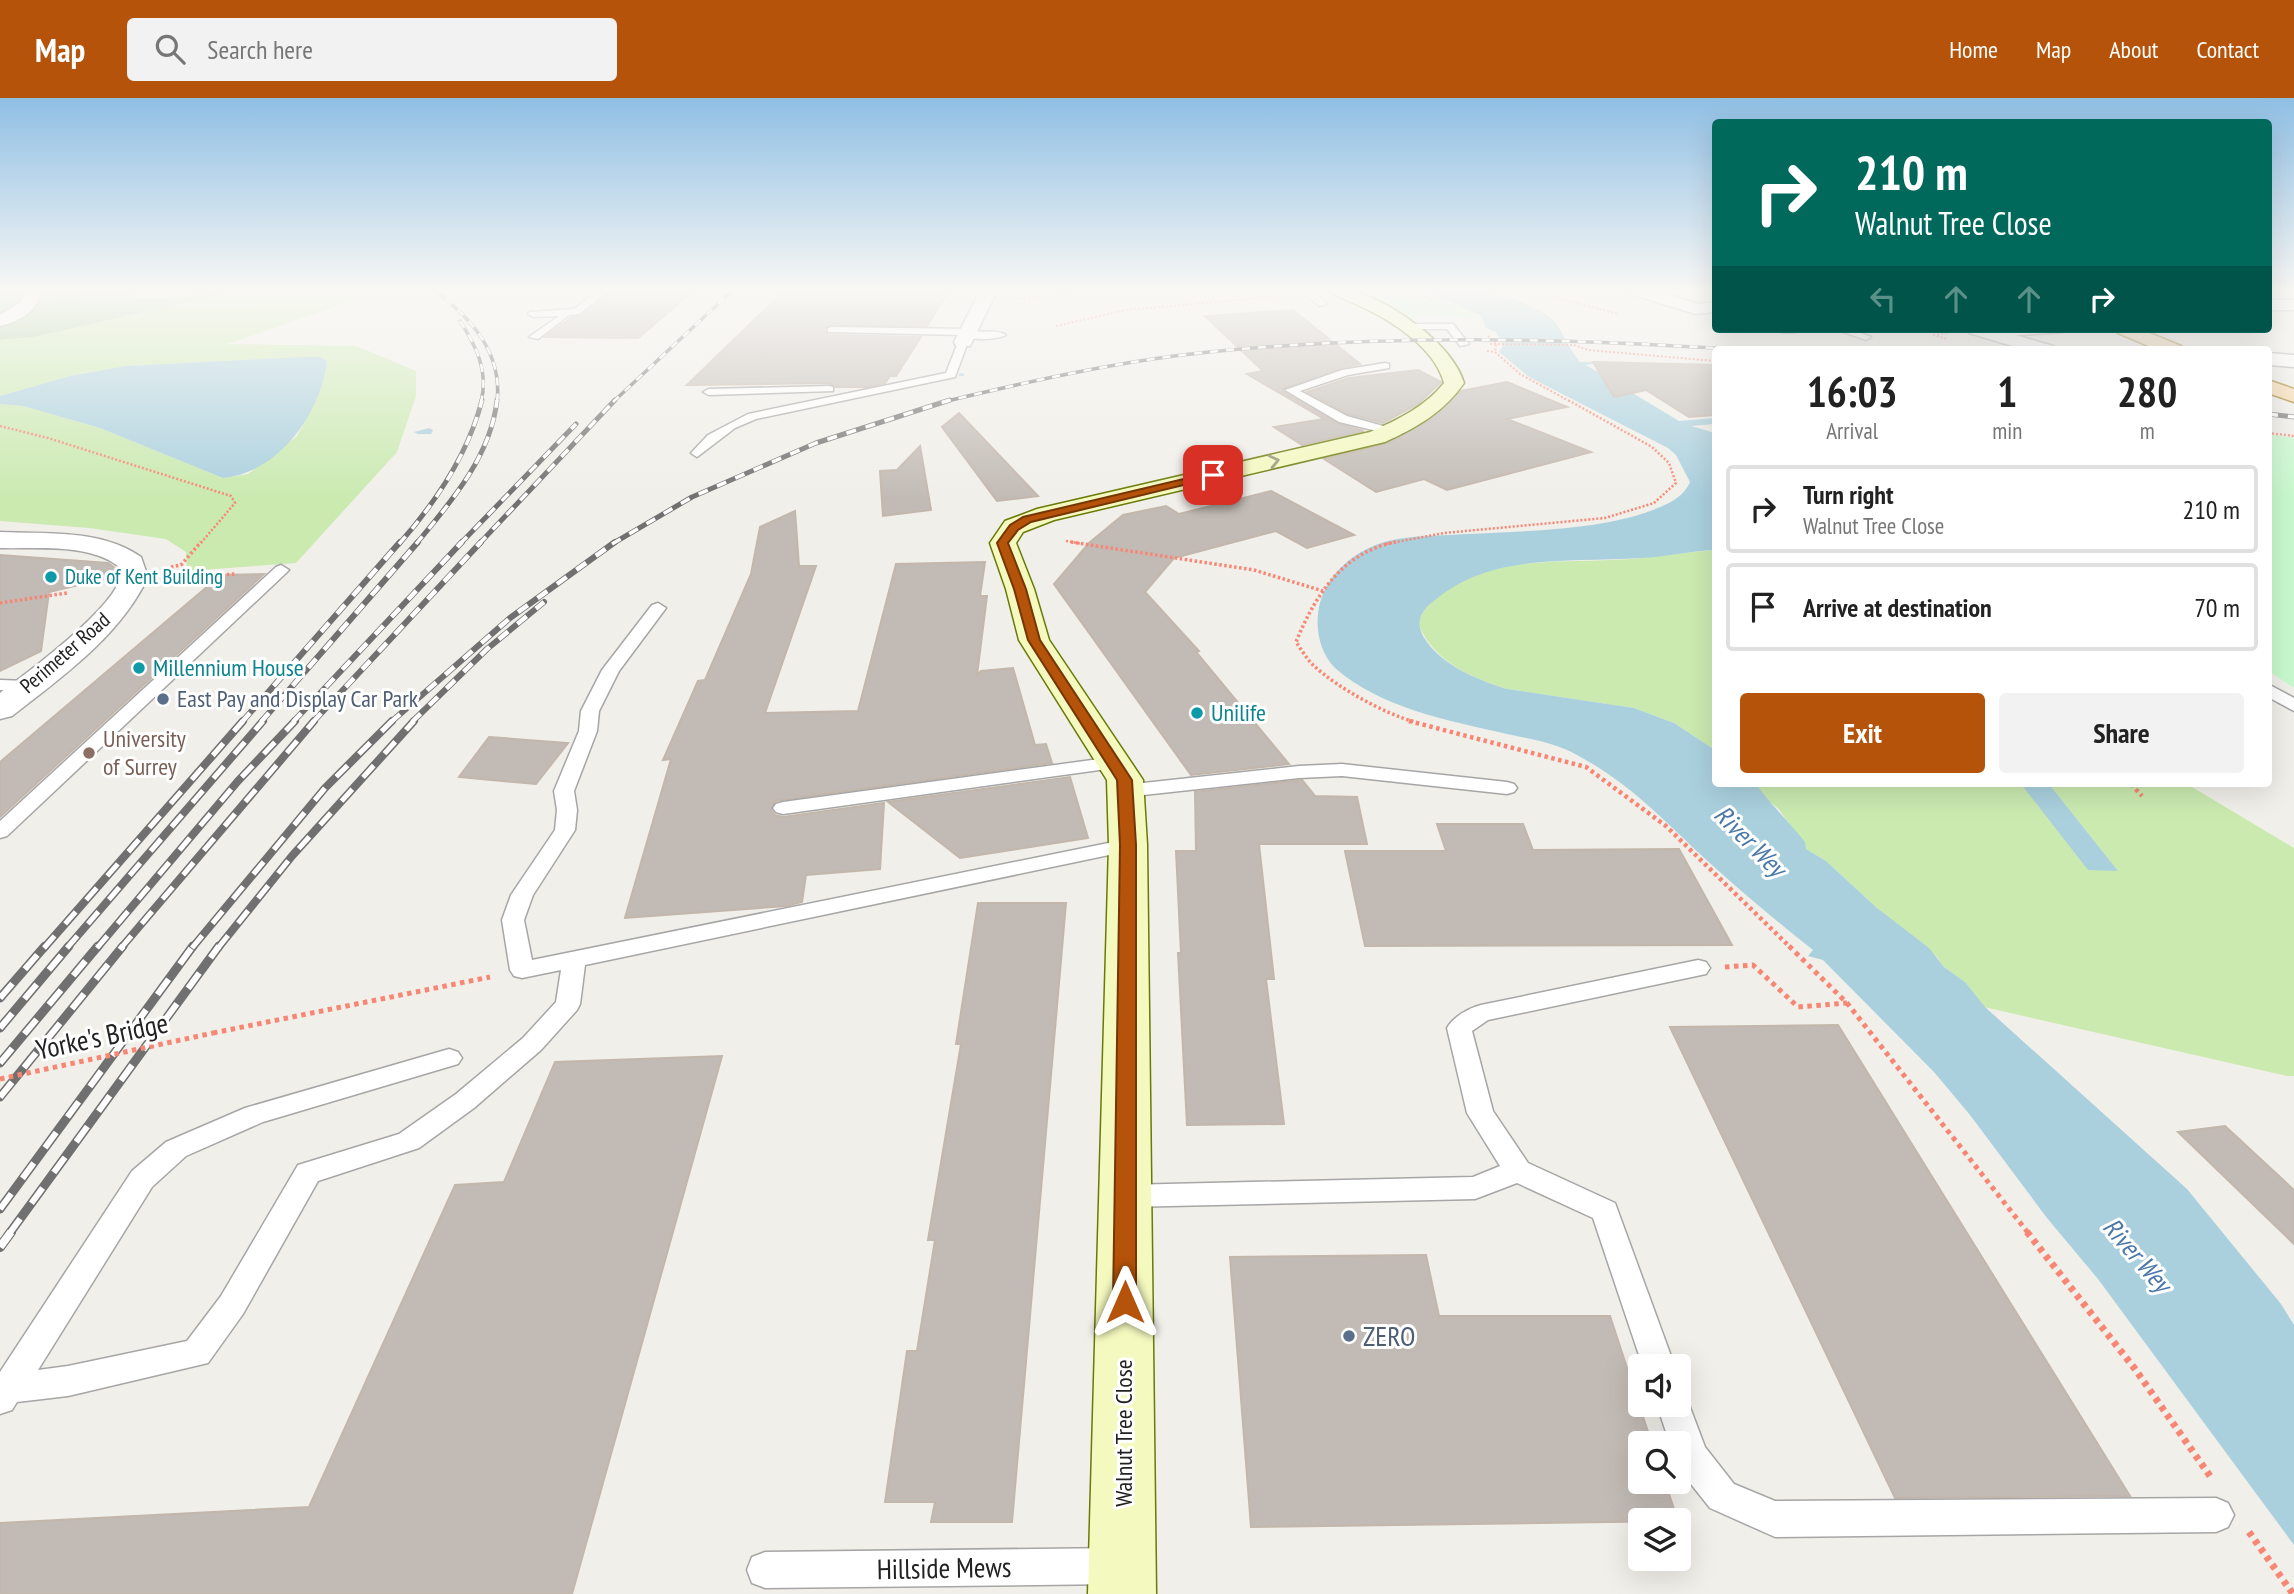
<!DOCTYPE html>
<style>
body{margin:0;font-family:"PT Sans Narrow",sans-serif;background:#f2f2f2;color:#222;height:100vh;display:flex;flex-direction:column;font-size:26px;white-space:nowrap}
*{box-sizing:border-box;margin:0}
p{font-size:23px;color:#767676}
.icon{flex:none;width:38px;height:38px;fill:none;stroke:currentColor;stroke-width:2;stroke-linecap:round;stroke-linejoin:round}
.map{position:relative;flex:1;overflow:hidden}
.panel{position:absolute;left:1712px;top:248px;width:560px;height:441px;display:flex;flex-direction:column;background:#fff;border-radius:7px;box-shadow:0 7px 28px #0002}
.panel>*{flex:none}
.hud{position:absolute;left:1712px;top:21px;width:560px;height:214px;border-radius:7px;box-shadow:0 7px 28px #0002;background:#00695c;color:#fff;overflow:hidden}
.buttons{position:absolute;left:1628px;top:1256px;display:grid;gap:14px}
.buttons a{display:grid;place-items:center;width:63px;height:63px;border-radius:7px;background:#fff;box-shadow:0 7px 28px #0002;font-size:35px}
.pin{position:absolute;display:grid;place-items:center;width:60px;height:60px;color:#fff;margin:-30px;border-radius:14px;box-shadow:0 4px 10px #0006}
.me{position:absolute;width:77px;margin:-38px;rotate:0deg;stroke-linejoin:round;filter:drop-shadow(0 0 5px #0008)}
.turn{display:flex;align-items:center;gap:24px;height:147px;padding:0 28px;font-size:32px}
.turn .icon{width:91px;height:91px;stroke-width:2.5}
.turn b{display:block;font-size:49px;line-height:60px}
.lanes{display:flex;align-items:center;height:66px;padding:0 28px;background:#0003;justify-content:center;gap:35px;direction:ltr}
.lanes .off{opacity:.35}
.eta{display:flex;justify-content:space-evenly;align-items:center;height:119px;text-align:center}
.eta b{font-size:42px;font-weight:800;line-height:49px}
.button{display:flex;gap:14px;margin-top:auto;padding:14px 28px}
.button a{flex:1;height:80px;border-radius:7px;background:#b45309;color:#fff;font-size:28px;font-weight:800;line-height:80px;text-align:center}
.button a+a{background:#f2f2f2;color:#222}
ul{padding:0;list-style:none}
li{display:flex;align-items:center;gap:21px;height:88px;margin:0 14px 10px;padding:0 14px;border:4px solid #e0e0e0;border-radius:7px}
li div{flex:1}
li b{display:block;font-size:26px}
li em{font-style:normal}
header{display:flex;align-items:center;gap:42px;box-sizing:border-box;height:98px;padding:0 35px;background:#b45309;color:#fff}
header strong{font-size:33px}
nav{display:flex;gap:38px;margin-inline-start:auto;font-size:24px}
.search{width:490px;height:63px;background:#f2f2f2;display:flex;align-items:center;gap:18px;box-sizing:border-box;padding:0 24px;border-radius:7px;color:#767676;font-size:26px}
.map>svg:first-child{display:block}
</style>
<header>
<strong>Map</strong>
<div class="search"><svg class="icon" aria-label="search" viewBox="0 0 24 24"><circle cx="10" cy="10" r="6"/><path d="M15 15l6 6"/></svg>Search here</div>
<nav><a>Home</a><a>Map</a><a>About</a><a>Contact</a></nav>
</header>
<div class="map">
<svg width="2294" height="1496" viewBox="0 0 2294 1496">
<rect width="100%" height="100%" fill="#f1efe9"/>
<g fill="#caeab0">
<polygon points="245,191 369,197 227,246 356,248 416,273 416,298 397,354 296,465 187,473 186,454 166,441 89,430 0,423 0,306 23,308 100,330 223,380 248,376 297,338 317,301 302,259 127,268 70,278 0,298 0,242 34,239"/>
<path d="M1715,452v200l-41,-27 -40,-15 -127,-19c-34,-10 -74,-28 -88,-64 0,-13 11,-21 20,-29 55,-43 126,-32 191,-37 29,-2 56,-7 85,-9z"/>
<polygon points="1756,686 2021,686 2034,701 2117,772 2049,686 2187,686 2294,750 2294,978 2287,978 1984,909 1965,884 1944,869 1937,859 1877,810 1826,763 1806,751 1779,711 1765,700"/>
</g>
<polygon fill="#abd09e" points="16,191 134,191 137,201 245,191 34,239 0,242 0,194"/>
<g fill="#c8f9ce">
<polygon points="1349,191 1414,191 1450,203 1480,220 1424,217 1411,223"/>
<polygon points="2268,336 2294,340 2294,590 2268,573"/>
</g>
<g fill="#aad0de">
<path d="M1410,191c42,0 84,-3 122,18 9,5 20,9 26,19 7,12 12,24 22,36h12l1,2 -7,1 93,56 36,-3v6l-24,2 24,7v117c-25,1 -49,7 -74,8 -71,5 -148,-6 -206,42 -13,10 -20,20 -12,36 16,28 54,44 84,53l127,19 40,15 41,27v34h41c14,20 33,38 49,58l1,7 20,12 51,47 52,40 15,19 21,15 20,25 202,182 94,115 13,21v220l-196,-266 -51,-61 -77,-103 -36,-43 -111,-112 -15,-4 5,-6c-34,-27 -68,-55 -101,-85 -45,-41 -79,-80 -135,-110 -21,-12 -46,-16 -70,-21 -57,-13 -127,-26 -172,-66 -14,-14 -19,-35 -17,-54 4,-35 31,-60 63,-71 22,-7 46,-7 68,-8 63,-4 147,-3 204,-25 15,-6 30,-12 37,-28l-14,-27 -8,-7 -139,-71 -30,-25 4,-6 -7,-14 -10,-4 -5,-12 -33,-16z"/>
<path d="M302,259h18l7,4c-6,52 -48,112 -104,117l-123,-50 -77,-22 -23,-2v-8l70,-20 56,-10z"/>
<polygon points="2021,686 2049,686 2118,773 2088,772"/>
</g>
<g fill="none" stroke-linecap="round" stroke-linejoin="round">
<g fill="#aad0de" fill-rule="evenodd">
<polygon points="962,275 964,276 964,278 959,278 959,276"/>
<polygon points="429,330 433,332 431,336 418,336 414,334"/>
</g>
</g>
<g fill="#c2bbb5" stroke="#c3b6ab" stroke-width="2">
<polygon points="613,191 696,191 638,240 545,239 572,219 581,218"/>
<polygon points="786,191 950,191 927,228 826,228 828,237 921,239 896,278 890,278 885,285 867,289 835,289 829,285 687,287"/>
<polygon points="1293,212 1360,266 1341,270 1284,290 1282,293 1338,326 1364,333 1302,347 1274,329 1324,321 1247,276 1263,273 1205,218"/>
<polygon points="1593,264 1715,267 1715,317 1689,319 1646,292 1614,299"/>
<polygon points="1418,272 1441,284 1418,306 1383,325 1348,316 1307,294 1349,280"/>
<polygon points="1507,284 1567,309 1507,321 1591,354 1447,392 1424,381 1376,394 1324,361 1386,346 1430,322 1461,293"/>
<polygon points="959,315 1038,398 997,403 942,329"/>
<polygon points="920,348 931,412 883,418 880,373 897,372"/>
<polygon points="1271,393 1354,437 1307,450 1276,433 1174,460 1145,494 1199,553 1196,554 1289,666 1191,677 1054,486 1089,445 1123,417 1166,408 1179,416"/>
<polygon points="795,413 799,468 816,468 765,615 858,613 896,466 985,464 980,498 987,498 977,577 981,573 1013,570 1035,647 1046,646 1052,665 775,703 771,712 775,717 783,719 884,705 880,771 806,777 802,804 786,808 625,820 671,661 663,662 698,583 705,582 751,476 760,429"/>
<polygon points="0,457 108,465 115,470 117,478 49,494 41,553 0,573"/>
<polygon points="264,476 0,719 0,664 221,477"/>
<polygon points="489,639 568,645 536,686 459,679"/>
<polygon points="1070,679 1088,740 960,760 888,704"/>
<polygon points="1302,682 1315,698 1357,699 1367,746 1259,746 1274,881 1266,881 1284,1026 1187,1027 1178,855 1181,855 1176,753 1196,753 1195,694"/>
<polygon points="1437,726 1523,726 1533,752 1679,751 1732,847 1365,848 1345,753 1446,753"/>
<polygon points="978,805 1066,805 1012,1424 931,1424 935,1404 885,1404 907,1253 917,1253 935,1142 928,1142 961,946 956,946"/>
<polygon points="1838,927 2130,1398 1895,1400 1670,929"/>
<polygon points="722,958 572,1496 0,1496 0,1425 309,1409 455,1087 504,1084 555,964"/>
<polygon points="2225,1028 2294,1092 2294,1146 2178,1034"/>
<polygon points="1426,1157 1439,1218 1610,1218 1652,1346 1640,1346 1640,1384 1665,1384 1678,1423 1251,1429 1230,1159"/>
</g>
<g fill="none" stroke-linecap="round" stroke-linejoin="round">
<defs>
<g id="lane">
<polygon points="601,191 611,191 579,216 569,217 538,241 529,239 559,218 533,219 528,216 530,214 574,211"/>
<polygon points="1300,191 1310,191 1327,206 1319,208"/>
<polygon points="1411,226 1453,226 1469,246 1460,248 1447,231 1408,231 1408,227"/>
<path d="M832,229l136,2c11,6 27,-1 38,6 -10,5 -34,6 -44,0l-134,-3v-4z"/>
<path d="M1776,231h25c-5,5 -20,5 -25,0z"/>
<polygon points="1835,231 1850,231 1871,239 1866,242"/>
<polygon points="2021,231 2068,231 2063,234 1993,239 1988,236 1993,233"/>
<polygon points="959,242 968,244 955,279 756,321 735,330 697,359 691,355 708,337 748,316 946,275"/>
<polygon points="1385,265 1389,266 1389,270 1348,277 1300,293 1347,318 1394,331 1394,337 1339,324 1285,292 1342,272"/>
<polygon points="829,288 833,289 833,293 709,297 703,294 709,291"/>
<polygon points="281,467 289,472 286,475 7,738 0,740 0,723 276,469"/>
<polygon points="658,505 666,510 619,573 599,613 597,633 574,693 577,712 575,732 533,797 524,822 532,862 1128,741 1135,743 1138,747 1135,751 1128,753 585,867 580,906 577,912 541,952 474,1010 419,1050 318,1083 243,1216 208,1265 68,1298 17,1304 12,1312 0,1316 0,1274 132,1073 166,1044 245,1010 449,951 458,954 462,960 458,966 263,1024 186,1058 152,1089 38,1272 68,1268 187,1243 221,1198 298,1067 399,1036 456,996 523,940 556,904 561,872 522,880 514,878 510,872 502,822 511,797 555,732 557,712 554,693 579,633 581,613 602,572 652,507"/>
<polygon points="0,582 29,583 38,588 29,593 0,592"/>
<polygon points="2268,586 2294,600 2294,613 2268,599"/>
<polygon points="1114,659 1124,665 1121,669 783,716 776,714 773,710 776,706 783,704"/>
<polygon points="1342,666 1507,684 1514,686 1517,690 1514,694 1507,696 1342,678 1299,680 1125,699 1118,697 1115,693 1118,689 1125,687 1299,668"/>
<path d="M1698,862l8,2 4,6 -4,6 -218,46 -16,11 21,80 35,52 87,40 60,164h-32l-50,-149 -76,-35 -42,16 -350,8 -10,-3 -4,-8 4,-8 10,-3 348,-8 27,-11 -33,-53 -20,-85c6,-11 22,-20 34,-23z"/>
<polygon points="1678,1294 1685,1296 1705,1349 1734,1386 1775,1403 2216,1400 2228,1405 2234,1417 2228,1429 2216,1434 1775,1439 1710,1410 1679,1371 1678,1346 1670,1346 1657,1307 1678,1307"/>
<polygon points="1117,1450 1130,1455 1135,1468 1130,1481 1117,1486 765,1490 752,1485 747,1472 752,1459 765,1454"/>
</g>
<g id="street">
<path d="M25,191h16c-2,22 -22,33 -41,37v-11l21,-13z"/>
<polygon points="981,191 998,191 970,248 956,248 954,244"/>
<polygon points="1625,191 1652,191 1697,206 1715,204 1715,214 1696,216 1627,195"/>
<rect x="2268" y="202" width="26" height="10"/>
<polygon points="1966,231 1995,231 2053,248 2056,252 2026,252 1969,235"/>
<polygon points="2268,255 2294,257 2294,269 2268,267"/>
<path d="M0,434c45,2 102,-3 141,25l7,20c-28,59 -86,100 -136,139l-12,3v-26c26,-19 116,-86 120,-116 0,-4 -2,-7 -2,-11 -30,-23 -82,-17 -118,-18z"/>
</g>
<path id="secondary" d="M1328,191c9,0 19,-1 27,2 38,13 97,52 109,92 -20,29 -48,45 -79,59l-331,78 -31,12 -7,11 18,46 15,51 94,140 4,65 9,749h-68l21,-749 -2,-65 -88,-140 -13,-51 -16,-46 15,-22 32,-12 333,-77c27,-12 55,-25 74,-49 -9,-35 -52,-62 -82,-76 -11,-6 -26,-9 -34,-18z"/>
<g id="primary">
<polygon points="2115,231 2140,231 2181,248 2184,252 2158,252 2118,235"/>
<polygon points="2268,282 2294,291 2294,304 2268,295"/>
</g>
</defs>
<use href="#lane" stroke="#a6a6a6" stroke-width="3"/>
<use href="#street" stroke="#a6a6a6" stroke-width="3"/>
<use href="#secondary" stroke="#697a07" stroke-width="3"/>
<use href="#primary" stroke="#9c6f03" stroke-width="3"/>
<g stroke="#f88674" stroke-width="2" stroke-dasharray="2 2" stroke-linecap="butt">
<polyline points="1522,191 1619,216"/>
<polyline points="1409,192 1433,202"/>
<polyline points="1016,201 1123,191"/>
<polyline points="60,205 104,191"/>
<polyline points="1056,228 1126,212 1281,198"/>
<polyline points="1947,235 1934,237 1947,241"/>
<polyline points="1488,238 1496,245 1495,254"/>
<polyline points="1574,247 1588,252 1715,263"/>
<polyline points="1487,253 1495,254 1520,276 1571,304"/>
</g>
<g stroke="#f88674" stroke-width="2.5" stroke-dasharray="2 2" stroke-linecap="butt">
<polyline points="0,328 48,340 231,398 235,405 200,446"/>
<polyline points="2268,335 2294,338"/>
<polyline points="1066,443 1083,446"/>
<polyline points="1386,446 1444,435 1605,420 1654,405 1676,385 1669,365 1652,349 1568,302"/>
</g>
<g stroke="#f88674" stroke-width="3.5" stroke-dasharray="2.5 2.5" stroke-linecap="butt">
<polyline points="1071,444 1254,472 1323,493"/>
<path d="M1396,444c-54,10 -81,54 -100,100 5,7 10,16 17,23 23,22 72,49 102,57"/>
<polyline points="166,470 181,467 201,444"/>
<polyline points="167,481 235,476"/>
<polyline points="0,505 67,495"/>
</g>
<g stroke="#f88674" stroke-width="4.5" stroke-dasharray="3.5 3.5" stroke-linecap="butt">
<polyline points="1409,623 1586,669 1666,728 1791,850"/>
<polyline points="2131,686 2142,698"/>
</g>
<g stroke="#f88674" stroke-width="5" stroke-dasharray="4.5 4.5" stroke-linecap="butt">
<polyline points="1789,848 1847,905 2029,1136"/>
<polyline points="1725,869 1753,867 1798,909 1847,905"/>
<polyline points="213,935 490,879"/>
</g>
<g stroke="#f88674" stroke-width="7" stroke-dasharray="5 5" stroke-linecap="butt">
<polyline points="2027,1134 2135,1271 2210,1378"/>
<polyline points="2249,1434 2293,1496"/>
</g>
<use href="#lane" fill="#fff" fill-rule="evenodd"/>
<use href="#street" fill="#fff" fill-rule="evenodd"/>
<use href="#secondary" fill="#f4f9bf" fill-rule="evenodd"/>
<use href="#primary" fill="#fad8a5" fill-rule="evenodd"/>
<defs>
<g id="rail-far5">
<path d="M433,191c37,28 70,63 64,113"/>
<path d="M460,223c16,25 29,50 21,81"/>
<polyline points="613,304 734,191"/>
<path d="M943,304c88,-21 176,-41 266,-50 178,-18 356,-14 535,-2"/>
</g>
<g id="rail-far4">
<polyline points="2268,316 2294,319"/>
<path d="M399,446c37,-42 69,-89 83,-144"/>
<path d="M416,446c35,-42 75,-88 81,-144"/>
<polyline points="460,446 576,326"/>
<polyline points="479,446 615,302"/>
<polyline points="612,446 692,399 816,345 950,302"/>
</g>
<g id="rail-far3">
<polyline points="242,624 400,444"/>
<polyline points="261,624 418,444"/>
<polyline points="293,624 462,444"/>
<polyline points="313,624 481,444"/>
<polyline points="391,624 510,520 615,444"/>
<polyline points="412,624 487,551 544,504"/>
</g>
<g id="rail-far2">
<polyline points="44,850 243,623"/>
<polyline points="67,850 263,623"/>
<polyline points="97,850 238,683 295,623"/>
<polyline points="121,850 314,623"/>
<polyline points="192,850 325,690 392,623"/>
<polyline points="218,850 292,758 414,623"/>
</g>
<g id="rail-far1">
<polyline points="0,900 45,848"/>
<polyline points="0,930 69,848"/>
<polyline points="0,965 98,848"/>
<polyline points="0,999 123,848"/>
<polyline points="0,1111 193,848"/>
<polyline points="9,1136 219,848"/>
</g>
<polyline id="rail" points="0,1149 11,1134"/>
</defs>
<use href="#rail-far5" stroke="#707070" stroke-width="3.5"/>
<use href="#rail-far4" stroke="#707070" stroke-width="5"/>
<use href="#rail-far3" stroke="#707070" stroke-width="6"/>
<use href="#rail-far2" stroke="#707070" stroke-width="8"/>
<use href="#rail-far1" stroke="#707070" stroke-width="9"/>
<use href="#rail" stroke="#707070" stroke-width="10"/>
<use href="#rail-far5" stroke="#fff" stroke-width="2.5" stroke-dasharray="8" stroke-linecap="butt"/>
<use href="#rail-far4" stroke="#fff" stroke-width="3.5" stroke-dasharray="10" stroke-linecap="butt"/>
<use href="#rail-far3" stroke="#fff" stroke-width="4.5" stroke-dasharray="12" stroke-linecap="butt"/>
<use href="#rail-far2" stroke="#fff" stroke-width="5" stroke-dasharray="16" stroke-linecap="butt"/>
<use href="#rail-far1" stroke="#fff" stroke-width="6" stroke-dasharray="19" stroke-linecap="butt"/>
<use href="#rail" stroke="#fff" stroke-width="8" stroke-dasharray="24" stroke-linecap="butt"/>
<polyline stroke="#f88674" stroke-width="2" stroke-dasharray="2 2" stroke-linecap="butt" points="1490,246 1574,247"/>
<polyline stroke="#f88674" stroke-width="5" stroke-dasharray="4.5 4.5" stroke-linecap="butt" points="0,981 213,935"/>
</g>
<defs><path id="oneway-chevron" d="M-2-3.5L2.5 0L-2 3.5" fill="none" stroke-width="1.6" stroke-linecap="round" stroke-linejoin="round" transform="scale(1.75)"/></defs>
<use stroke="#969878" href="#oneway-chevron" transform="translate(1274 363) rotate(-13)"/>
<linearGradient id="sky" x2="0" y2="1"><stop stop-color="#8fbfe4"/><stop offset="0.48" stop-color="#f9f8f5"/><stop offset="1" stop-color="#f9f8f5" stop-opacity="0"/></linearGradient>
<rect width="2294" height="401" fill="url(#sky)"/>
<polygon fill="#b45309" stroke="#753606" stroke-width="2" points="1213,374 1218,377 1217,379 1031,424 1018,432 1008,445 1026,491 1040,542 1132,682 1136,747 1136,1204 1133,1211 1125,1214 1116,1211 1113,1204 1120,747 1117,682 1028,542 1014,491 997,445 1010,427 1023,419"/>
<g fill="#0f9aa8" stroke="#fff" stroke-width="2.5">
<circle cx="51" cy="479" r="7"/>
<circle cx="139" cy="570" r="7"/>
<circle cx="1197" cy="615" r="7"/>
</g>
<g fill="#5c6f8a" stroke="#fff" stroke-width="2.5">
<circle cx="163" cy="601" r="7"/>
<circle cx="1349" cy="1238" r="7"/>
</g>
<circle fill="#8d6e63" stroke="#fff" stroke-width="2.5" cx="89" cy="655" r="7"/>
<g text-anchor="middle" stroke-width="6" stroke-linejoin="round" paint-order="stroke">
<g font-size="21" fill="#0d838f" stroke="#fff" text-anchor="start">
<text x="65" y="486">Duke of Kent Building</text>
</g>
<g font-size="21" fill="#222" stroke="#fff">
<text transform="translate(65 555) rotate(-41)" y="7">Perimeter Road</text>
</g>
<g font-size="24" fill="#0d838f" stroke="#fff" text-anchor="start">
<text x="153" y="578">Millennium House</text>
<text x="1211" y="623">Unilife</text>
</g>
<g font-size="24" fill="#4e5e75" stroke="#fff" text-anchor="start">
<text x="177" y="609">East Pay and Display Car Park</text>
</g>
<g font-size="24" fill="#785e54" stroke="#fff" text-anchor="start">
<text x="103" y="649">University<tspan x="103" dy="28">of Surrey</tspan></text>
</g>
<g font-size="24" fill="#222" stroke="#fff">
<text transform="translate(1124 1335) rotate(-90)" y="8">Walnut Tree Close</text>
</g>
<g font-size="26" font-style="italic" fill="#4b77a9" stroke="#fff">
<text transform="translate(1750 743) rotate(45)" y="9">River Wey</text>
<text transform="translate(2137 1157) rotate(49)" y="9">River Wey</text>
</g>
<g font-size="28" fill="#222" stroke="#fff">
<text transform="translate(102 938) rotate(-12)" y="10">Yorke's Bridge</text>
<text transform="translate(944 1470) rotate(-1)" y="10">Hillside Mews</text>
</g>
<g font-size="28" fill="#4e5e75" stroke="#fff" text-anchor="start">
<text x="1363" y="1248">ZERO</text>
</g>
</g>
</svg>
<div class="buttons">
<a><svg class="icon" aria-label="sound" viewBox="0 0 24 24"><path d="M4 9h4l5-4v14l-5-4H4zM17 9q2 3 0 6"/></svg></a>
<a><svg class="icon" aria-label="search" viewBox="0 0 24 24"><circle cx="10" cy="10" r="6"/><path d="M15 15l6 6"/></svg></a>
<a><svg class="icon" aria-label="layers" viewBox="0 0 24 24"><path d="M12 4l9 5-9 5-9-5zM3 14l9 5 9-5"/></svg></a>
</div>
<div class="pin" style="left:1213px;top:377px;background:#d93025"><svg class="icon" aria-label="arrive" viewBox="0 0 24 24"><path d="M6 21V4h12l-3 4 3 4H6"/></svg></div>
<svg class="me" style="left:1125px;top:1204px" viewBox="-20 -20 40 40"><path d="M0-17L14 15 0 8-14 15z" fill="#b45309" stroke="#fff" stroke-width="4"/></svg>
<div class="hud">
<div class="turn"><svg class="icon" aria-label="right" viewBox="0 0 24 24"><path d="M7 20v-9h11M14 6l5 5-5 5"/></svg><div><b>210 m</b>Walnut Tree Close</div></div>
<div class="lanes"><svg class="icon off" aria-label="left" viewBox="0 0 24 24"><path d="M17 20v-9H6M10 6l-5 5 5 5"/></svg><svg class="icon off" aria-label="ahead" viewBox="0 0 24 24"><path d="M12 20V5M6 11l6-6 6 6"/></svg><svg class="icon off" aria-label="ahead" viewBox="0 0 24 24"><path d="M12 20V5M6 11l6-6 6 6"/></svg><svg class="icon" aria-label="right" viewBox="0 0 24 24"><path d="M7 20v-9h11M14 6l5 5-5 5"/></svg></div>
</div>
<section class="panel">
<div class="eta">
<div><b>16:03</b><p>Arrival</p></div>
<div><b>1</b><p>min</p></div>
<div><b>280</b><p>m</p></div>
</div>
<ul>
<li><svg class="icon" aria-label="right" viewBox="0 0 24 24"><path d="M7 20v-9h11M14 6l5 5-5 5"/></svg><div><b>Turn right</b><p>Walnut Tree Close</p></div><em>210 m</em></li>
<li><svg class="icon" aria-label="arrive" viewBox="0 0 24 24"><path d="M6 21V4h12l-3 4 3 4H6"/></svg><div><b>Arrive at destination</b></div><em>70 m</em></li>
</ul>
<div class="button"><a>Exit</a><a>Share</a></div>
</section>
</div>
